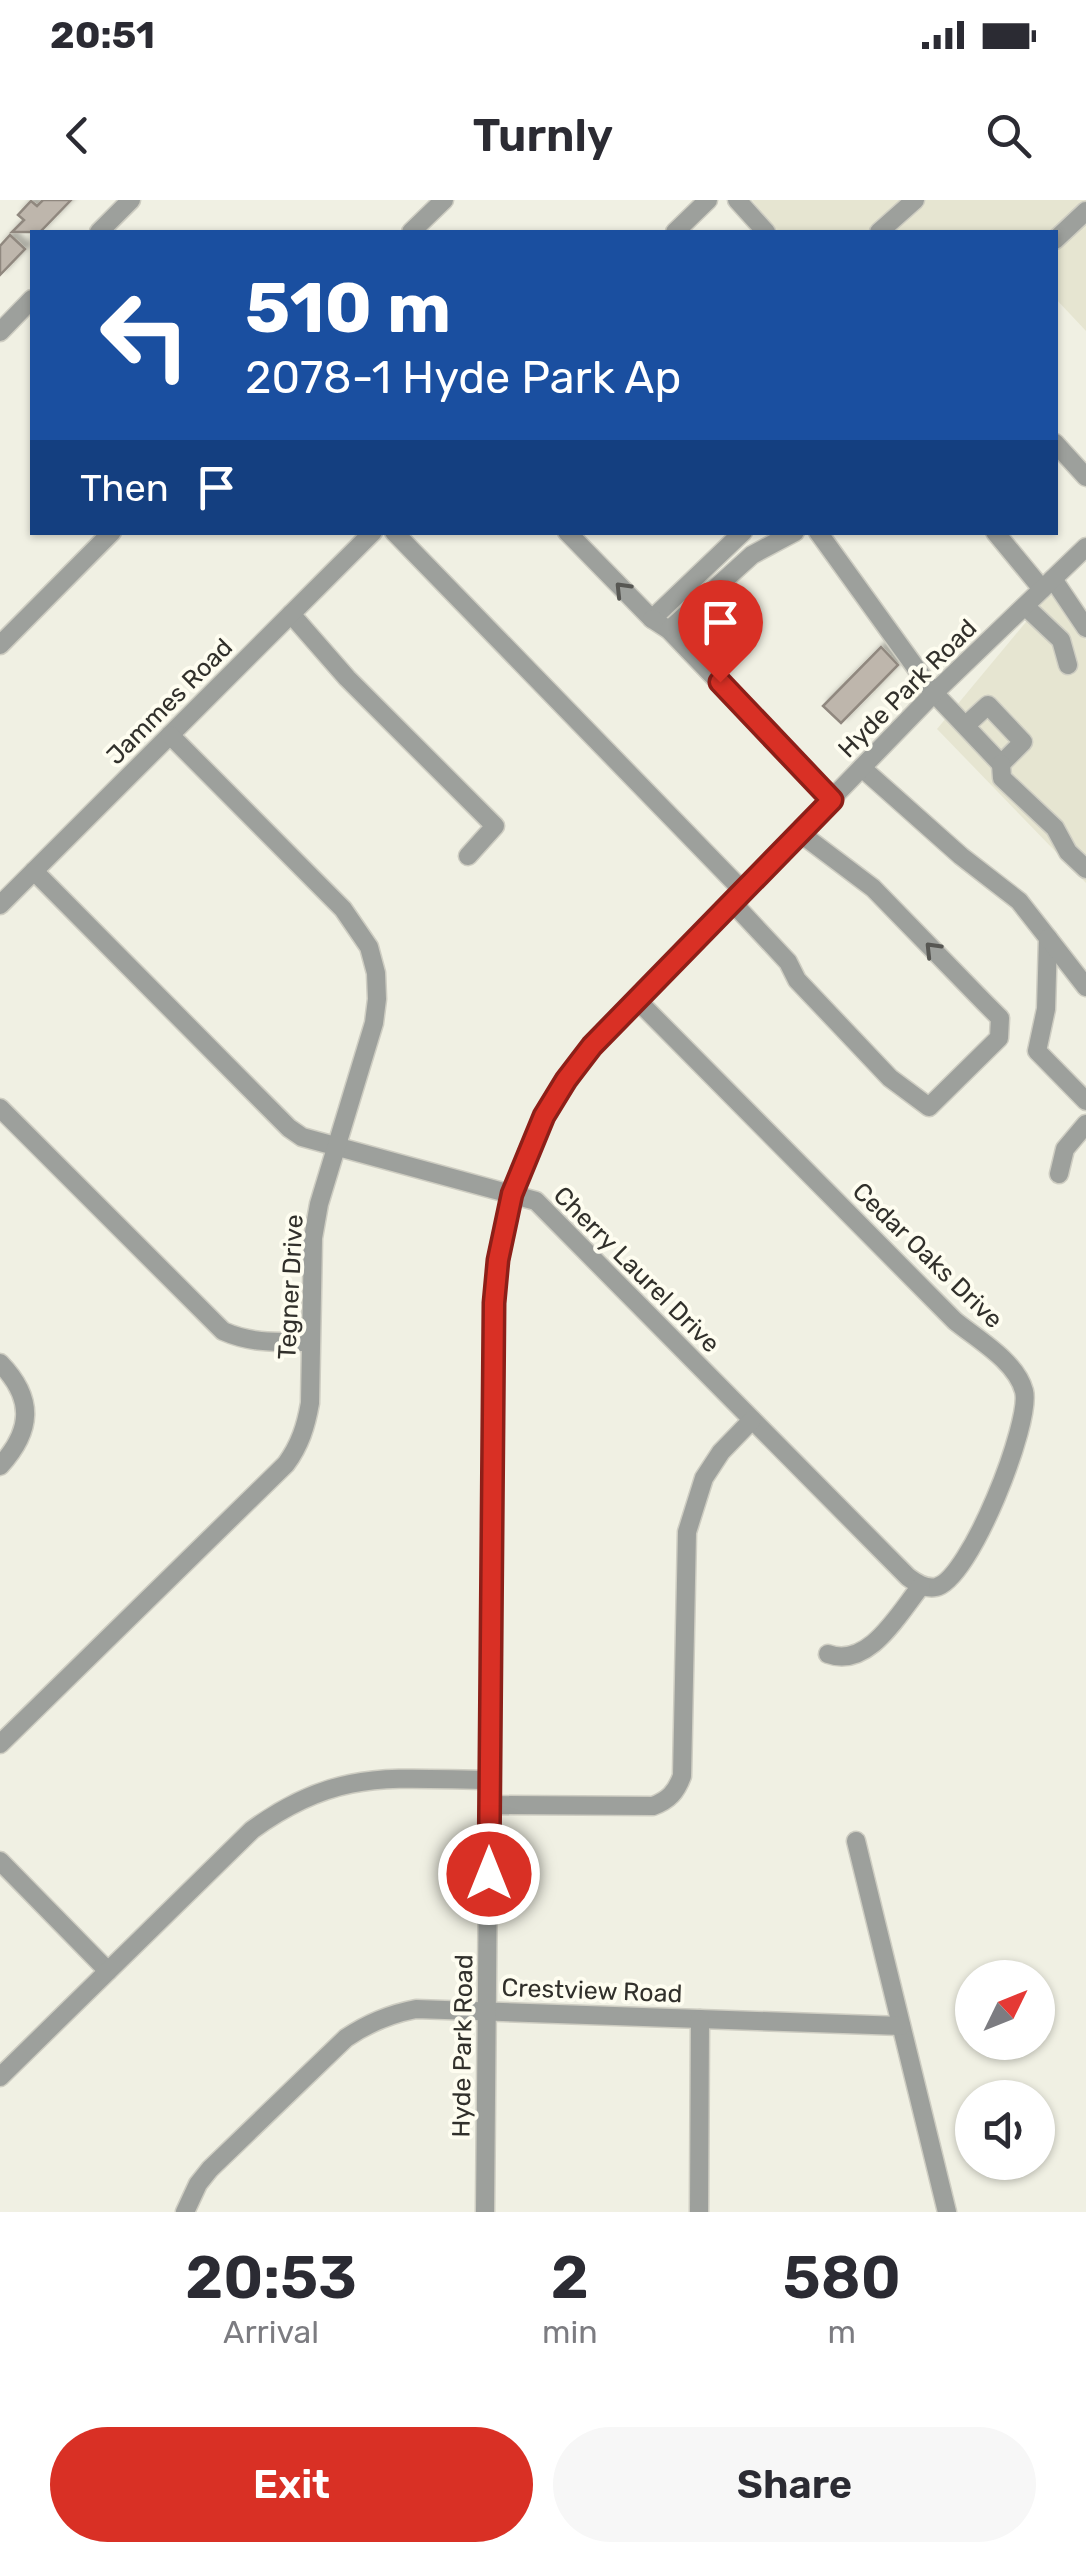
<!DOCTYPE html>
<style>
body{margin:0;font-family:Rubik,sans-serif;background:#f7f7f7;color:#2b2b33;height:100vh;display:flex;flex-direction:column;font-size:38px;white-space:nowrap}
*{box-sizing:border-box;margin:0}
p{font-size:32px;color:#7c7c81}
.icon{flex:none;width:55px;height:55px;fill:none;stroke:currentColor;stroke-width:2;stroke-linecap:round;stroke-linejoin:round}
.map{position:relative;height:2012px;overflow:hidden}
.sheet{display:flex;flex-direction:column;background:#fff;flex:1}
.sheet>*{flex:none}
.banner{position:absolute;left:30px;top:30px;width:1028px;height:305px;border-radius:0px;box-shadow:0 2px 8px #0004;background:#1a4fa0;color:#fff;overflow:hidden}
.needle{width:65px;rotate:47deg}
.fabs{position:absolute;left:955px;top:1760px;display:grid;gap:20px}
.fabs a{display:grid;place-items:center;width:100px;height:100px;border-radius:50%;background:#fff;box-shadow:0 2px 8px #0004;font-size:50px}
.pin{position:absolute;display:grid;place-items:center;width:85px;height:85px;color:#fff;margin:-102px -42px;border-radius:50% 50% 50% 0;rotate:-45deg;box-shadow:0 0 10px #0007}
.pin .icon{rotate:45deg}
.me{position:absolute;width:110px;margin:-55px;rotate:0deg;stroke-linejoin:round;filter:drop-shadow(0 0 8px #0008)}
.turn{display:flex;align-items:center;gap:35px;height:210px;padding:0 50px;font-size:45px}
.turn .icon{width:130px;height:130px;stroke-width:2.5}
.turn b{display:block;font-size:70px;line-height:85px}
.then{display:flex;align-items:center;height:95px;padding:0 50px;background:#0003;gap:20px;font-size:38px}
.eta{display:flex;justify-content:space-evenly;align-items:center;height:170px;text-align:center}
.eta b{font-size:60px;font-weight:600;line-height:70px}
.primary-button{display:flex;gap:20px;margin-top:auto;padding:20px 50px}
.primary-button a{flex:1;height:115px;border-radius:60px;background:#d93025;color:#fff;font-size:40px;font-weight:600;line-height:115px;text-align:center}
.primary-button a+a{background:#f7f7f7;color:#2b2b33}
.status{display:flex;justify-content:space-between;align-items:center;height:70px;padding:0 50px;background:#fff;direction:ltr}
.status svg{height:28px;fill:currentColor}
header{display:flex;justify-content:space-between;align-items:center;height:130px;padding:0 50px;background:#fff;font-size:45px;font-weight:600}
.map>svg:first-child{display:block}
</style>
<div class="status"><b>20:51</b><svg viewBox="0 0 49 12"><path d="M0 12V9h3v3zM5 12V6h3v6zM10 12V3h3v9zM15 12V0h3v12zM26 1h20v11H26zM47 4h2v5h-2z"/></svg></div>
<header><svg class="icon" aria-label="back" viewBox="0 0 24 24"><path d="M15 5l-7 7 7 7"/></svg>Turnly<svg class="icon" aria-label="search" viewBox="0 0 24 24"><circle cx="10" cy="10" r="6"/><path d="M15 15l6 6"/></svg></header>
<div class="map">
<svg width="1086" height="2012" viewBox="0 0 1086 2012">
<defs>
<filter id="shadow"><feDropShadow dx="5" dy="-5" stdDeviation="2.5" flood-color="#0004"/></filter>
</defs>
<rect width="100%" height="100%" fill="#f0f0e3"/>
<g fill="#e6e5d1">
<polygon points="752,0 1086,0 1086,131 1055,98 1055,32 776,32"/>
<polygon points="1050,393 1086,440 1086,683 937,529"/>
</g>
<g fill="#beb6ac" stroke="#90887f" stroke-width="2.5" filter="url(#shadow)">
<polygon points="43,0 71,0 40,32 12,32 24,20 18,15 31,1 37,6"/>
<polygon points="10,35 25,49 0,75 0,46"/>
<polygon points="881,447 898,465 841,523 823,506"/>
</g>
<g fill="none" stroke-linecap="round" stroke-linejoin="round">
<defs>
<g id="minor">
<polyline points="737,0 766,32"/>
<polyline points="99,32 131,0"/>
<polyline points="411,32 444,0"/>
<polyline points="675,32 708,0"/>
<polyline points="879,32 915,0"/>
<polyline points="1055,40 1086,11"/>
<polyline points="0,132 32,99"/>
<polyline points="1055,243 1086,277"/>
<polyline points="394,332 743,691"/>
<polyline points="567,332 652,419 743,332"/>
<polyline points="818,332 934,493 1001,564 1023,542 988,505 965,526"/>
<polyline points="995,332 1042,389"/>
<polyline points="1053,379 1086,428"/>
<polyline points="1025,406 1061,440 1068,465"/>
<polyline points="291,414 347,478 495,626 468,656"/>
<polyline points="652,419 669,430 832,600"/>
<polyline points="669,430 752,355 795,332"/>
<polyline points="0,445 112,332"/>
<polyline points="1001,564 1002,578 1055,628 1068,652 1086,669"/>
<polyline points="862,568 961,656 1019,701 1048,738 1046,809 1037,851 1086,901"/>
<path d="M34,671l255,257 13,9 234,64 372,376c8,6 17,12 28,10 34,-7 96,-166 88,-196 -8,-30 -47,-52 -69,-70l-318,-321"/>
<polyline points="732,702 788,762 797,780 890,878 929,907 999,838 1000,818 985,803 873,688 800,633"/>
<polyline points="0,705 373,332"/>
<polyline points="1048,738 1086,787"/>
<path d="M0,908l223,223c29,13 56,11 87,11"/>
<polyline points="1059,974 1065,949 1086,924"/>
<path d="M0,1163c35,36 32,68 0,103"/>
<path d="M828,1454c41,15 71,-41 93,-68"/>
<path d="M0,1544l286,-280c14,-19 20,-38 24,-61l3,-165 6,-34 55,-181 3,-24 -1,-26 -7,-26 -26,-38 -173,-174"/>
<path d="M489,1605l164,1c16,-6 23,-14 29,-30l5,-244 17,-54 17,-26 31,-32"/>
<polyline points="856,1641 947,2012"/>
<polyline points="0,1661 108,1771"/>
<path d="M0,1877l252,-247c85,-62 138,-51 237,-50"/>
<path d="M185,2012l13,-28 12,-15 136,-131c22,-15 44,-24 70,-29l485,17"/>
<polyline points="485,2012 493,1103 506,1017 527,953 544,916 592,846 934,493 1086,347"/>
<polyline points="699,2012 700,1819"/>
</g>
</defs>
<use href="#minor" stroke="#cecdc2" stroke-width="21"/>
<use href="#minor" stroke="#9da09c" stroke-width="18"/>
</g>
<defs><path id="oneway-chevron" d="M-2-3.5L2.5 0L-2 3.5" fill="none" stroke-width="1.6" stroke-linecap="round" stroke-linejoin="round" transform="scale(2.5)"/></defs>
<g stroke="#575753">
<use href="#oneway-chevron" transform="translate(622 389) rotate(-134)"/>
<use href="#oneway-chevron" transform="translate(932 749) rotate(-134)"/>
</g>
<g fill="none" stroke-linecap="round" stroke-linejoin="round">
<defs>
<polyline id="route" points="489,1674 494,1103 498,1060 512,994 544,916 566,880 592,846 832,600 720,482"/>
</defs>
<use href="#route" stroke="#8d1f18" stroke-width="25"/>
<use href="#route" stroke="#d93025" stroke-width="18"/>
</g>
<g text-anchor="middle" stroke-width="8" stroke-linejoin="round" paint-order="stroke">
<g font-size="25" fill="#31302b" stroke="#fefdf0">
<text transform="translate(907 488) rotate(-45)" y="9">Hyde Park Road</text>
<text transform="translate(169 501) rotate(-45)" y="9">Jammes Road</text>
<text transform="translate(928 1055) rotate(44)" y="9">Cedar Oaks Drive</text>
<text transform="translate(637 1069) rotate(45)" y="9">Cherry Laurel Drive</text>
<text transform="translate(290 1087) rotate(-87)" y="9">Tegner Drive</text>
<text transform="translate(592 1790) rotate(2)" y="9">Crestview Road</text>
<text transform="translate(462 1846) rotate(-89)" y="9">Hyde Park Road</text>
</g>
</g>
</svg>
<div class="fabs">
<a><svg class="needle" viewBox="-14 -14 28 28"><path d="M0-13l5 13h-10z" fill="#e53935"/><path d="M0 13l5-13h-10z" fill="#7c7c81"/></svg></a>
<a><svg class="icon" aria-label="sound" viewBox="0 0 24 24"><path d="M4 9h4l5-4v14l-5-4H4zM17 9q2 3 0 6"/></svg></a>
</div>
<div class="pin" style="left:720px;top:482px;background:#d93025"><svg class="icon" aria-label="arrive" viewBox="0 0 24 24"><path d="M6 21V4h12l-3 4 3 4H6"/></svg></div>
<svg class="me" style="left:489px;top:1674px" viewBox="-20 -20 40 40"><circle r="17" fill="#d93025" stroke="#fff" stroke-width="3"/><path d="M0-11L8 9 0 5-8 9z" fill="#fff"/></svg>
<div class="banner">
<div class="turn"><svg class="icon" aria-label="left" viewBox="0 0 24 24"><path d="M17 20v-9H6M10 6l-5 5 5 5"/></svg><div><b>510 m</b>2078-1 Hyde Park Ap</div></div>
<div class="then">Then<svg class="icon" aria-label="arrive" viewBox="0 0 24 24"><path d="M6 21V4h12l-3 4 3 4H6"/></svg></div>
</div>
</div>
<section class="sheet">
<div class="eta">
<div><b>20:53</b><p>Arrival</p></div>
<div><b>2</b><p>min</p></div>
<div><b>580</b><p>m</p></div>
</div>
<div class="primary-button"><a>Exit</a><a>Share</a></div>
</section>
